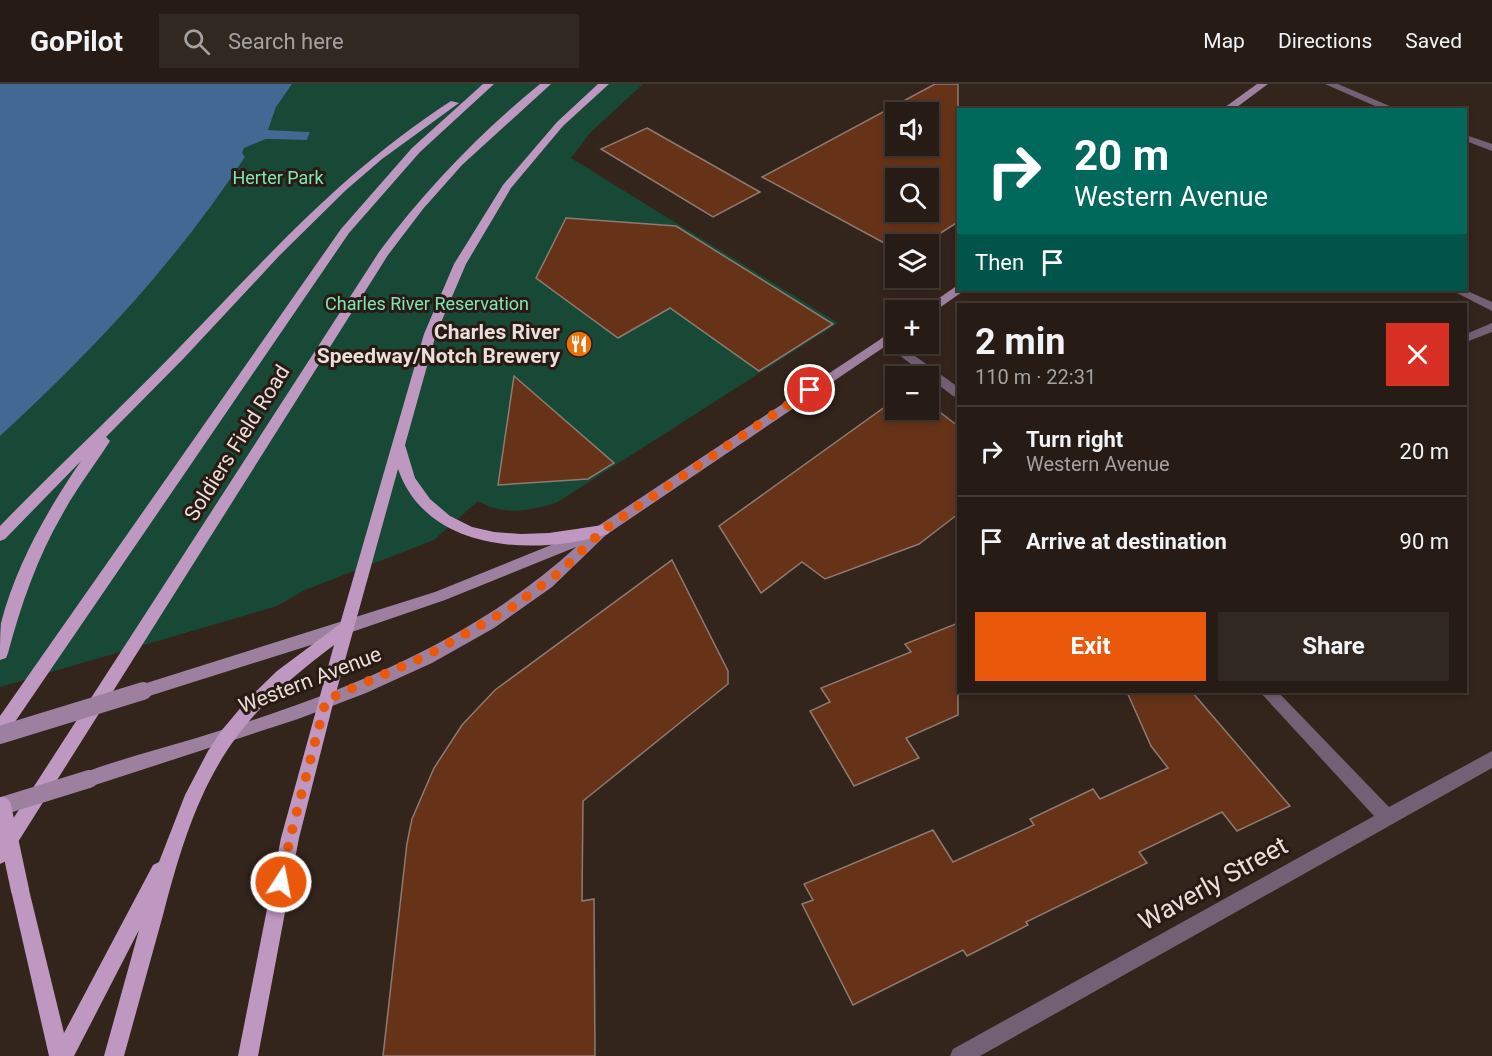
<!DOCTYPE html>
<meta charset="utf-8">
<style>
body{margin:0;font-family:Roboto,sans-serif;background:#322822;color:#f1f3f6;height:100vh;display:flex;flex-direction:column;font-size:22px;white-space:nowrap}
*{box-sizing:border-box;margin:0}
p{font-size:20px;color:#a4a1a0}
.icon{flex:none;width:33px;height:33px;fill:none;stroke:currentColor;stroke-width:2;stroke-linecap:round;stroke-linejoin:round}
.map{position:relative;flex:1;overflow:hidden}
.panel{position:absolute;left:957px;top:219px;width:510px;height:390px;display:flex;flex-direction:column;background:#261b15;border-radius:0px;box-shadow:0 3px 9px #0003,0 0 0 2px #423934}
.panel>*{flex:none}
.guide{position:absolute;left:957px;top:24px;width:510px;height:183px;border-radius:0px;box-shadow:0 3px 9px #0003,0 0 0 2px #423934;background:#00695c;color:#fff;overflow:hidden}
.fabs{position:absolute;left:885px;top:18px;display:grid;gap:12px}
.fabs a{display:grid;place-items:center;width:54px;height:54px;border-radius:0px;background:#261b15;box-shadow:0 3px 9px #0003,0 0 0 2px #423934;font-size:30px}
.pin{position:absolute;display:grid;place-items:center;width:51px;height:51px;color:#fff;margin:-26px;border:3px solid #fff;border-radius:50%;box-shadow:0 2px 6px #0007}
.me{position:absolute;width:66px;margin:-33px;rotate:11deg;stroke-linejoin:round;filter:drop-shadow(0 0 4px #0008)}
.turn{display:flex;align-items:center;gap:21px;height:126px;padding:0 18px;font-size:27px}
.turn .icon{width:78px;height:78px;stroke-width:2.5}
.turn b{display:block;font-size:42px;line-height:51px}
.then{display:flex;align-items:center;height:57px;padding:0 18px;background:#0003;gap:12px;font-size:22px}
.round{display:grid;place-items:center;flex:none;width:63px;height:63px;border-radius:0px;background:#322822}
.headline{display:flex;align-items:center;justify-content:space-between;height:102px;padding:0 18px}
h1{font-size:36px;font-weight:700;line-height:45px}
.cta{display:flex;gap:12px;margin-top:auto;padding:12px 18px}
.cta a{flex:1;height:69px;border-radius:0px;background:#ea580c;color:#fff;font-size:24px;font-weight:700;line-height:69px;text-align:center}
.cta a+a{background:#322822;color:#f1f3f6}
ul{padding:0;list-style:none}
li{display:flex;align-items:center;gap:18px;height:90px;padding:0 18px;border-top:2px solid #423934}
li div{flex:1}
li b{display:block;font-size:22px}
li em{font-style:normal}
header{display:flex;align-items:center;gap:36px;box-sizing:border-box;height:84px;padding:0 30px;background:#261b15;border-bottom:2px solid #423934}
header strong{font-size:28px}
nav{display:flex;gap:33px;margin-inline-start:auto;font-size:21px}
.search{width:420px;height:54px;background:#322822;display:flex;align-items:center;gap:15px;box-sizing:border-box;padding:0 21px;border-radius:0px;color:#a4a1a0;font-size:22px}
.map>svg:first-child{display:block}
</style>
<header>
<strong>GoPilot</strong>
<div class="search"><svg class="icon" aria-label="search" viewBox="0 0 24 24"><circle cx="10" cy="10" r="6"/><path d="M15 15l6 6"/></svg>Search here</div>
<nav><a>Map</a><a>Directions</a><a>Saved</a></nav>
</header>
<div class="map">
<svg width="1492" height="972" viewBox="0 0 1492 972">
<rect width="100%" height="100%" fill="#33241c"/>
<path fill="#174936" d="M292,0h351l-53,49 -19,25 267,165 -282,180c-27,8 -53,13 -78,-2l-44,39 -129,50 -28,16 -277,81v-251c92,-84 177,-175 245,-279l-3,-4 2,-5 22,-9 41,1 3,-8 -42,-2 8,-23z"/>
<path fill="#426894" d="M0,0h292l-16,23 -8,23 42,2 -3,8 -41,-1 -22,9 -2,5 3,4c-68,104 -153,195 -245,279z"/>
<g fill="#663319" stroke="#8e7a72" stroke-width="1.5" fill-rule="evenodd">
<path d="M935,0h23v138l-35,22h-37l-124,-67zM896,28h32v34h-32zM896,94h32v34h-32z"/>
<polygon points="647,44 760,108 713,133 601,65"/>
<polygon points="566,134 676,142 833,240 759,287 670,224 618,254 536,194"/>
<polygon points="514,292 614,379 588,395 498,401"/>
<polygon points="896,315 896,326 928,326 928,319 958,342 958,430 919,460 825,495 802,478 761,509 719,442"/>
<polygon points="672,476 728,587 728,600 583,717 582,817 594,815 595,972 383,972 407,759 412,735 434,684 462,641 495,606"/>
<polygon points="958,539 958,631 906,654 919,674 854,702 810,627 830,618 821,604 911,568 905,560"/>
<polygon points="1127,608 1192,608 1290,722 1237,747 1222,728 1139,768 1147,779 1026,838 1028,841 967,872 963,866 853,921 802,820 813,816 804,800 933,746 953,778 1034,741 1030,735 1093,705 1100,715 1168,684 1151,662"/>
</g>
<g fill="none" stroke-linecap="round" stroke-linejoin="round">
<g fill="#736074" fill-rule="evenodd">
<polygon points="1325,0 1338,0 1399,26 1384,26"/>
<polygon points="1466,51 1492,60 1492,67 1466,57"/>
<polygon points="1451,206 1465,206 1492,218 1492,227"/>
<polygon points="1492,239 1492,248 1466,258 1466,250"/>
<polygon points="886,251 958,303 958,313 953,312 882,258 880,255"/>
<polygon points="1260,608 1278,608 1389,723 1492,667 1492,684 980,972 950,972 953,965 1374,732"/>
</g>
<g fill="#9d809f" fill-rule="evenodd">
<polygon points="1257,0 1268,0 1233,26 1221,26"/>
<polygon points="955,203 965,206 932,229 922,226"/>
<path d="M896,245v10l-290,196 -54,52 -58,41 -62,35 -66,30 -68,26 -209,68 -6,-2 -3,-6 3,-6c45,-17 93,-28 139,-43 130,-41 253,-91 354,-183l-131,53 -99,34 -203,64 -6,-2 -2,-5 2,-5 298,-94 163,-66z"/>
</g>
<g fill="#be98c0" fill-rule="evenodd">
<polygon points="483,0 494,0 420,68 349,149 6,651 0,653 0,632 341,145 412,64"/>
<path d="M540,0h11l-89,81 -39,44 -35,46 -382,606 -6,3v-25l379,-587c47,-63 100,-118 161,-168z"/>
<path d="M598,0h11l-46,42 -52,62 -45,76 -30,70 -31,111 10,33 15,21 20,17 22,11 22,5 27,2 28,-1 54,-8 5,1 2,4 -2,4c-71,22 -181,19 -210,-65l-64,231 -35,138 -41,218h-20l43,-218 53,-193c-37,28 -72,57 -99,94 -38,52 -56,115 -72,176 -13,47 -26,94 -39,141h-20l35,-126 -65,126h-25l-38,-166 2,-6 7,-3 7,3 2,6 35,143 89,-168 6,-3 26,-67 23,-44 14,-21 26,-31 29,-28 63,-47 84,-290 30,-70 49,-79 54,-63z"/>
<path d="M451,17l8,2 -77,56 -36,31 -66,65 -96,103 -78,79 4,4c-16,25 -34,48 -48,74 -25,43 -41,90 -54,138l-2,5 -6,2c0,-12 0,-26 1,-37 15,-58 47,-114 80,-162l-76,78 -5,2v-15c57,-59 118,-115 175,-174 91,-93 165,-179 276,-251z"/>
</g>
<g stroke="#9d809f" stroke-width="18">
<polyline points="0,651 143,607"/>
<polyline points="2,722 89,695"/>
</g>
<polyline stroke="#be98c0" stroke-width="18" points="2,722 20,806"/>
</g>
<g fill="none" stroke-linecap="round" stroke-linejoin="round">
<polyline stroke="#ea580c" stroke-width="10" stroke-dasharray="0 18" points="281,798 290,754 326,616 428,571 511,524 560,488 603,446 810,306"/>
</g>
<defs>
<symbol id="restaurant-disc" viewBox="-11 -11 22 22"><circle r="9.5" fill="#e8710a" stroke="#291a13"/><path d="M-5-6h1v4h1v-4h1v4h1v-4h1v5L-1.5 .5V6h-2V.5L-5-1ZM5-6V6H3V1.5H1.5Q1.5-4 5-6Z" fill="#fff"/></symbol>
</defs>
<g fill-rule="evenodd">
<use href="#restaurant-disc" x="564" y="245" width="30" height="30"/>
</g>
<g text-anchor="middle" stroke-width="6" stroke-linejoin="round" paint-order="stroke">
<g font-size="18" fill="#80e4ba" stroke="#291a13">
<text x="278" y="100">Herter Park</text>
<text x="427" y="226">Charles River Reservation</text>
</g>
<g font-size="21" font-weight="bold" fill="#e9ded9" stroke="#291a13" text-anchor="end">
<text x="560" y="255">Charles River<tspan x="560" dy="24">Speedway/Notch Brewery</tspan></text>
</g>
<g font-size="21" fill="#e9ded9" stroke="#291a13">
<text transform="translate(237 359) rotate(-58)" y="7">Soldiers Field Road</text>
<text transform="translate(310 596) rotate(-21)" y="7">Western Avenue</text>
</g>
<g font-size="26" fill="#e9ded9" stroke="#291a13">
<text transform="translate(1213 799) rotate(-29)" y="9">Waverly Street</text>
</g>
</g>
</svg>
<div class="fabs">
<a><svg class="icon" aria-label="sound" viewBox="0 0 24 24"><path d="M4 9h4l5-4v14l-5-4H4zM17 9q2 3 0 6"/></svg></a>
<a><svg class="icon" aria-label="search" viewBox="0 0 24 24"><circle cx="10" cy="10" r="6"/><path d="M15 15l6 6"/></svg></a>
<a><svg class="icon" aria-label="layers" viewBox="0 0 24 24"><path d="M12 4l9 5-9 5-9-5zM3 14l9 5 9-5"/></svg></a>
<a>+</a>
<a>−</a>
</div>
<div class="pin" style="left:810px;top:306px;background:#d93025"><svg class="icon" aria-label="arrive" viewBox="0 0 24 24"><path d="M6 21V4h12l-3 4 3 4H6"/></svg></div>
<svg class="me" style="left:281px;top:798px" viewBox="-20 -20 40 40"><circle r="17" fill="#ea580c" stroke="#fff" stroke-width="3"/><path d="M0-11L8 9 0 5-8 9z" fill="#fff"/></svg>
<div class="guide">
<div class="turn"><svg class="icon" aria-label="right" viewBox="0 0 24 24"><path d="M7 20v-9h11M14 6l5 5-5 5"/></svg><div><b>20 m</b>Western Avenue</div></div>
<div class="then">Then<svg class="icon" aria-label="arrive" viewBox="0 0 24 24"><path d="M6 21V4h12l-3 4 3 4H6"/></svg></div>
</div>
<section class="panel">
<div class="headline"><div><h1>2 min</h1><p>110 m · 22:31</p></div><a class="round" style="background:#d93025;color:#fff"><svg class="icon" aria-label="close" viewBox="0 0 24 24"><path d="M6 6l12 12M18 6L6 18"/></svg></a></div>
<ul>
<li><svg class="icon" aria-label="right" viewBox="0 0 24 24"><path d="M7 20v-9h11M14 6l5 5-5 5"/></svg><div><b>Turn right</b><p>Western Avenue</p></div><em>20 m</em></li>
<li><svg class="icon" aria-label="arrive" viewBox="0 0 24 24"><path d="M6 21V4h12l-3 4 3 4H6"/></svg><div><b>Arrive at destination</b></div><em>90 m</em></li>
</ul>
<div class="cta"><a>Exit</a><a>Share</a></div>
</section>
</div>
